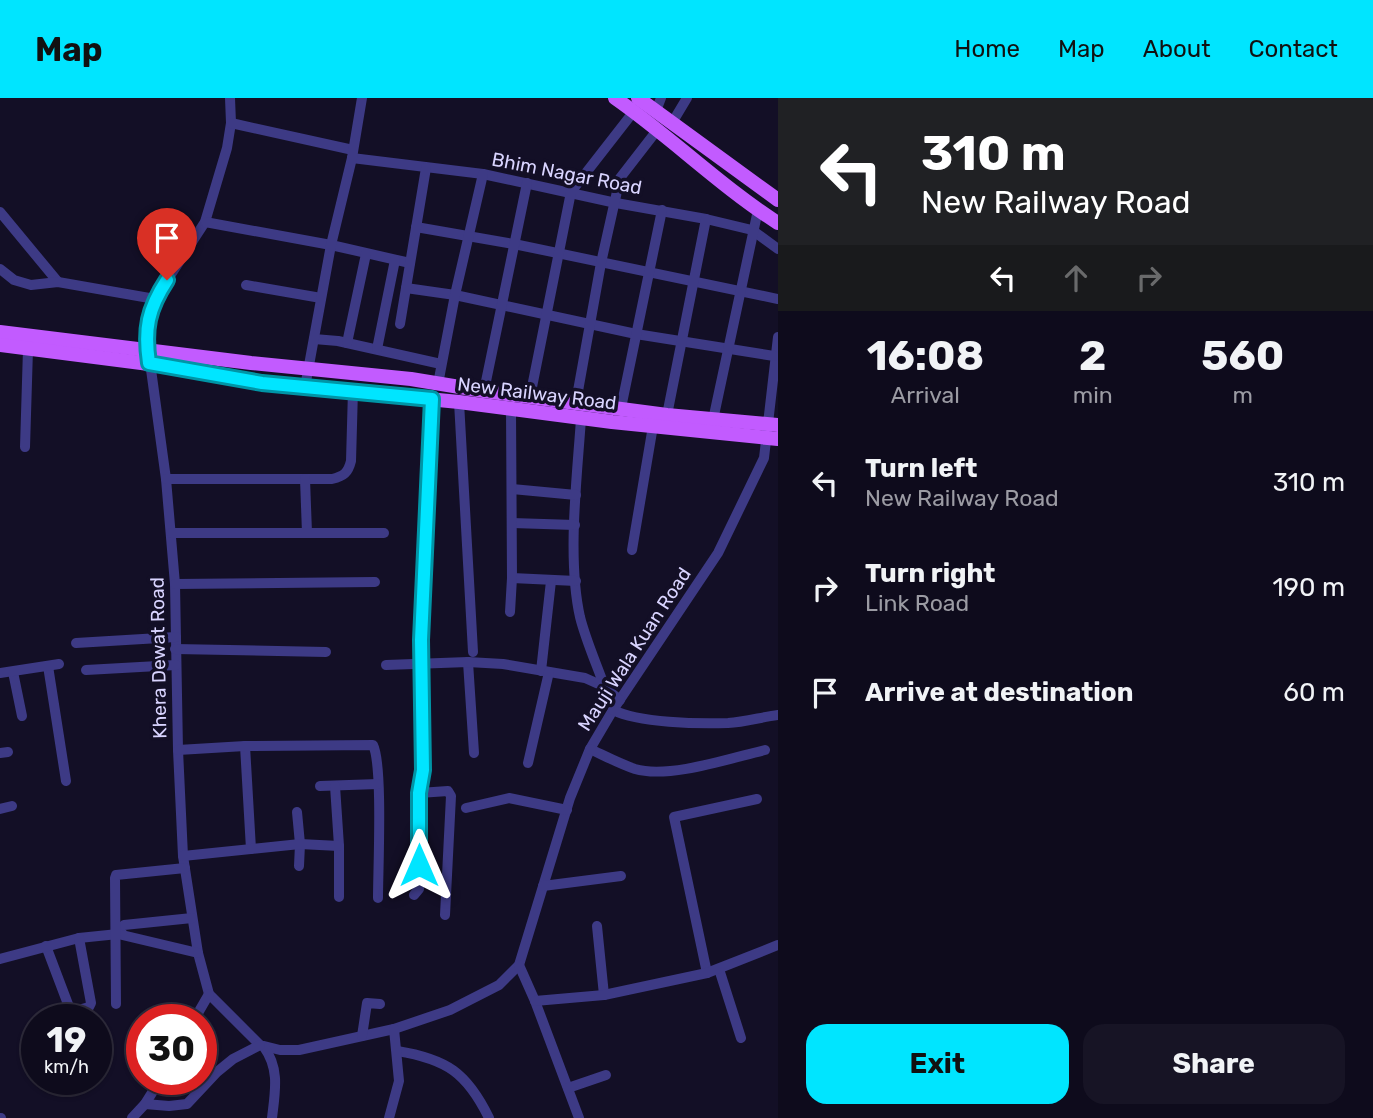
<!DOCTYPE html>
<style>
body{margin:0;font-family:Rubik,sans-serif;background:#171425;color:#f1f3f6;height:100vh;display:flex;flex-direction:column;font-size:26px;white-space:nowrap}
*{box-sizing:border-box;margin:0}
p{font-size:23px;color:#9b9ba3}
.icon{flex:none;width:38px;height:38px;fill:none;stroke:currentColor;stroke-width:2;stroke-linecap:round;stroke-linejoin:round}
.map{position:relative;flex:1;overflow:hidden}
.sheet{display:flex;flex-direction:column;background:#0e0b1c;width:595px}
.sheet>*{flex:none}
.guide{background:#202124;color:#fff;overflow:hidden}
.speed{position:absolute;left:21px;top:906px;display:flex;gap:14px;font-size:35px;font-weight:700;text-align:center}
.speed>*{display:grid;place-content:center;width:91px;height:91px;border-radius:50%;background:#0e0b1c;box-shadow:0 2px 5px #0004,0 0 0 2px #2e2b3b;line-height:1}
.speed small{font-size:18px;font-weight:400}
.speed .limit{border:10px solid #d22;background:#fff;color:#111}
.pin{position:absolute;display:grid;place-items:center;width:60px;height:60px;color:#fff;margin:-72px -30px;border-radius:50% 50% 50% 0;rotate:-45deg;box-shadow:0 0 7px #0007}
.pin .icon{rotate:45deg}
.me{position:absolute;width:77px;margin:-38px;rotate:0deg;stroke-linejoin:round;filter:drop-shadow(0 0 5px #0008)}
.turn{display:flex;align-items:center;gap:24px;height:147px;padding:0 28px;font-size:32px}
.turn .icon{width:91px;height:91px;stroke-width:2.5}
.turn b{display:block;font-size:49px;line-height:60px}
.lanes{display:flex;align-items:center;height:66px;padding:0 28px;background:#0003;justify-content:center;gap:35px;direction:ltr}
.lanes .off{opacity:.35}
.eta{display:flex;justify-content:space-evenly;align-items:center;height:119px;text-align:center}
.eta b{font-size:42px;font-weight:700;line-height:49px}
.action{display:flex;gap:14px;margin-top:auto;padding:14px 28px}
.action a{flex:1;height:80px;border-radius:21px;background:#00e5ff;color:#111;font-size:28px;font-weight:700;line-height:80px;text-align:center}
.action a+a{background:#171425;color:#f1f3f6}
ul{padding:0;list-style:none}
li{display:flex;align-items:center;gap:21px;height:105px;padding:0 28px}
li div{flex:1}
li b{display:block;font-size:26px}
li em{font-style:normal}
header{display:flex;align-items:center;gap:42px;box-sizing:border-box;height:98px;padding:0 35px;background:#00e5ff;color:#111}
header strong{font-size:33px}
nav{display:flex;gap:38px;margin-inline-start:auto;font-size:24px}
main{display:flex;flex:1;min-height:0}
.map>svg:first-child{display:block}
</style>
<header>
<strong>Map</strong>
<nav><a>Home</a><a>Map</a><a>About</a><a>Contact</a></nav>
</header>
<main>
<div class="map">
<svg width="778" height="1020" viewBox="0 0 778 1020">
<rect width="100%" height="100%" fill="#130f26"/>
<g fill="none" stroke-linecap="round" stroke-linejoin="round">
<g stroke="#3d3a85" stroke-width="10">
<polyline points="230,0 231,25 227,50 205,124 155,201 146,235 166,381 175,486 178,652 183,758 198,855 209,896 260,947 280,952 299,952 394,931 450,912 499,887 519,867 570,700 590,651 613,612 718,455 764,360 778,239"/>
<polyline points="656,13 661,0"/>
<polyline points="231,25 353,52"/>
<polyline points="672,25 687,0"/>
<polyline points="352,60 483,76 616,105 706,121 752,132 778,151"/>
<polyline points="0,114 58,184"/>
<polyline points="205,124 331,147 410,165"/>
<polyline points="416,129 514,146 778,201"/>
<polyline points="0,171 14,182 31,187 58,184 155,201"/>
<polyline points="246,187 321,200"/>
<polyline points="406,190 455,197 636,236 774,258"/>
<polyline points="400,226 426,70"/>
<polyline points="314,241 338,243 441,266"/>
<polyline points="347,245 366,156"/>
<polyline points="377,251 395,162"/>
<polyline points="438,286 455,197 483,76"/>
<polyline points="305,289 331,147 352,60 362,0"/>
<polyline points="484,293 527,85"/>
<polyline points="530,299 571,94 638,8"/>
<polyline points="432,301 421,542 423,672 419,695 448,693 451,698 445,817"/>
<polyline points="459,304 473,554"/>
<polyline points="576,304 601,165 620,80 658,31"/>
<polyline points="621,310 662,112"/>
<polyline points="667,317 706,121"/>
<path d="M581,321c-4,59 -14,140 -1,198 6,24 17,48 25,71"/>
<polyline points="713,322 758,112"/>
<polyline points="25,349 28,251"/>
<path d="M166,381h166c12,-3 16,-6 19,-18l2,-71"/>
<polyline points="305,381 307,435"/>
<polyline points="512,391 576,397"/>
<polyline points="512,425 575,427"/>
<polyline points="171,435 384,435"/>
<polyline points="632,452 653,328"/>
<polyline points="512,480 576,483"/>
<polyline points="175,486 375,484"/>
<polyline points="510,514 512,480 511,312"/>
<polyline points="76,545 176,539"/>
<polyline points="175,551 326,554"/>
<polyline points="468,564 474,655"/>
<polyline points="386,567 468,564 503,566 585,580 603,588 620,602"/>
<polyline points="48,568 66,683"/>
<polyline points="86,572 176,567"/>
<polyline points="541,573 551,483"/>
<polyline points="13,574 22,618"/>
<polyline points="0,575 59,566"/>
<path d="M613,612c26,13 85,14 115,13 17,-1 34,-6 50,-8"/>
<polyline points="245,648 251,751"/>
<path d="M590,651c15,7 30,15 45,20 34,10 96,-11 130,-19"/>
<path d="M178,652l67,-4 128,-1c10,20 5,124 5,153"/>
<polyline points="0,655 8,654"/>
<polyline points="528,665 549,574"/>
<polyline points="320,688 378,686"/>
<polyline points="335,688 339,748 339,799"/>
<polyline points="466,710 509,700 567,712"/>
<polyline points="0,711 12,708"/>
<polyline points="297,714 300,746 299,768"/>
<polyline points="183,758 300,746 339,748"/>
<polyline points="543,788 621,778"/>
<polyline points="414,797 419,791 419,695"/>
<polyline points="597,828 604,897"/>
<polyline points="118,836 124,827 192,820"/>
<polyline points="46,848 74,922"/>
<polyline points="0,861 79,840 118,836 198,855"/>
<polyline points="519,867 535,903 579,1020"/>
<polyline points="719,871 741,940"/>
<polyline points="707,875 674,719 757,701"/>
<polyline points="535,903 604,897 707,875 778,847"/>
<polyline points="116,906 115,780 116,777 185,770"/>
<polyline points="71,914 89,909 91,905 79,840"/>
<polyline points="194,922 209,896"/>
<polyline points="362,938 367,905 380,906"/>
<path d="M264,949c16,22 11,45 8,71"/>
<path d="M397,953c50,8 70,22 92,67"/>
<polyline points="96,966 98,970"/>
<polyline points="568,990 606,977"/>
<polyline points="145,1006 169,1008 187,1006 217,974 233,961 260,947"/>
<polyline points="0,1020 1,1020"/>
<polyline points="132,1020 145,1006 160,982"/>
<polyline points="389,1020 399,983 394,931"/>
</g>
<g stroke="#c25bff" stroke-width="14">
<path d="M615,0c56,39 105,88 163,125"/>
<polyline points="638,0 778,102"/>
<polyline points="0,234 251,265 411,281 484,293 667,317 778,327"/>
<polyline points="0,247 149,266 263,285 459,304 612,324 778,341"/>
</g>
</g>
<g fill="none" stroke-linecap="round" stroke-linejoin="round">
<defs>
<path id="route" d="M167,182c-19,29 -23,49 -18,83l113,20 170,16 -11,241 2,130 -4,23v72"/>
</defs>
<use href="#route" stroke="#0095a6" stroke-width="18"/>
<use href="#route" stroke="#00e5ff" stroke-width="12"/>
</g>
<g text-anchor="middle" stroke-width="7" stroke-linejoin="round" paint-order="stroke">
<g font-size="19" fill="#d9d4ff" stroke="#130f26">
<text transform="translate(567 75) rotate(11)" y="7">Bhim Nagar Road</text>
<text transform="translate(537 295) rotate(7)" y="7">New Railway Road</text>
<text transform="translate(634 551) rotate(-57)" y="7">Mauji Wala Kuan Road</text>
<text transform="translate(158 560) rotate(-91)" y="7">Khera Dewat Road</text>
</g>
</g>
</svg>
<div class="speed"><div>19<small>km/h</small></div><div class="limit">30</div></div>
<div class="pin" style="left:167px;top:182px;background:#d93025"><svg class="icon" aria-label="arrive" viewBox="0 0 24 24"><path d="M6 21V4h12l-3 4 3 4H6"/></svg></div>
<svg class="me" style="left:419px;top:767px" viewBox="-20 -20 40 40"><path d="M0-17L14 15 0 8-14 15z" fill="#00e5ff" stroke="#fff" stroke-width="4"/></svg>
</div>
<section class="sheet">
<div class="guide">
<div class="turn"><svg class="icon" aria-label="left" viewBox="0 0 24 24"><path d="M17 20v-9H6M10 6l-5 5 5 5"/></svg><div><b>310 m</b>New Railway Road</div></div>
<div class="lanes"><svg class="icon" aria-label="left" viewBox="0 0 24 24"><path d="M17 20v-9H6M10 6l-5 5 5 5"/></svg><svg class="icon off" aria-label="ahead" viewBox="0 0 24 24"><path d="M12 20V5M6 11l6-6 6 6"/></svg><svg class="icon off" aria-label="right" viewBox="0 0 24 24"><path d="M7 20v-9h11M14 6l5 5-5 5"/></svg></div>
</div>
<div class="eta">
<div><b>16:08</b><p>Arrival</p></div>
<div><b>2</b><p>min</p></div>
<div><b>560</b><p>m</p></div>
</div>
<ul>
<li><svg class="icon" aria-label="left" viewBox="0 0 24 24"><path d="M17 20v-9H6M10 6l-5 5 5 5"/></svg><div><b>Turn left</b><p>New Railway Road</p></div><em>310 m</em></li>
<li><svg class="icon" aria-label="right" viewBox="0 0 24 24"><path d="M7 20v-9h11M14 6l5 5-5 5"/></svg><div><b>Turn right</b><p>Link Road</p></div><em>190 m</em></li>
<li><svg class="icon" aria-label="arrive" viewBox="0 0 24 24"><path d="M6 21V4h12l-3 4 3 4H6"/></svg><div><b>Arrive at destination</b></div><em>60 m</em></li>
</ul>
<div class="action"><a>Exit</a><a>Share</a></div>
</section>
</main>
